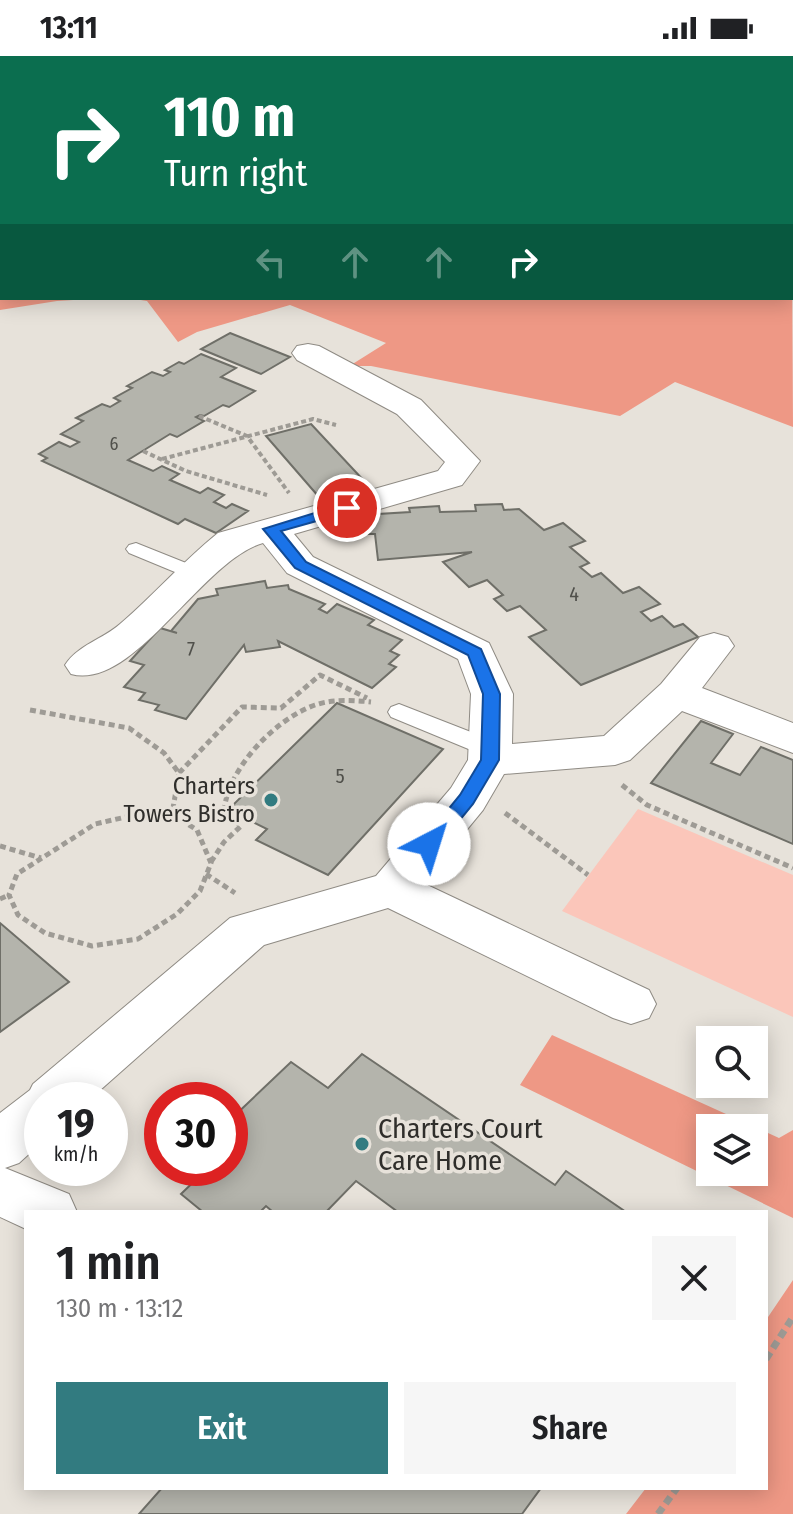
<!DOCTYPE html>
<meta charset="utf-8">
<style>
body{margin:0;font-family:"Fira Sans Condensed",sans-serif;background:#f6f6f6;color:#202124;height:100vh;display:flex;flex-direction:column;font-size:30px;white-space:nowrap}
*{box-sizing:border-box;margin:0}
p{font-size:26px;color:#757577}
.icon{flex:none;width:44px;height:44px;fill:none;stroke:currentColor;stroke-width:2;stroke-linecap:round;stroke-linejoin:round}
.map{position:relative;flex:1;overflow:hidden}
.details{position:absolute;left:24px;top:1154px;width:744px;height:280px;display:flex;flex-direction:column;background:#fff;border-radius:0px;box-shadow:0 4px 20px #0003}
.details>*{flex:none}
.guide{position:absolute;left:0px;top:0px;width:794px;height:244px;box-shadow:0 4px 20px #0003;background:#0b6e4f;color:#fff;overflow:hidden}
.fabs{position:absolute;left:696px;top:970px;display:grid;gap:16px}
.fabs a{display:grid;place-items:center;width:72px;height:72px;border-radius:0px;background:#fff;box-shadow:0 4px 20px #0003;font-size:40px}
.speed{position:absolute;left:24px;top:1026px;display:flex;gap:16px;font-size:40px;font-weight:700;text-align:center}
.speed>*{display:grid;place-content:center;width:104px;height:104px;border-radius:50%;background:#fff;box-shadow:0 4px 20px #0003;line-height:1}
.speed small{font-size:20px;font-weight:400}
.speed .limit{border:12px solid #d22;background:#fff;color:#111}
.pin{position:absolute;display:grid;place-items:center;width:68px;height:68px;color:#fff;margin:-34px;border:4px solid #fff;border-radius:50%;box-shadow:0 2px 8px #0007}
.me{position:absolute;width:88px;margin:-44px;rotate:40deg;stroke-linejoin:round;filter:drop-shadow(0 0 6px #0008)}
.turn{display:flex;align-items:center;gap:28px;height:168px;padding:0 32px;font-size:36px}
.turn .icon{width:104px;height:104px;stroke-width:2.5}
.turn b{display:block;font-size:56px;line-height:68px}
.lanes{display:flex;align-items:center;height:76px;padding:0 32px;background:#0003;justify-content:center;gap:40px;direction:ltr}
.lanes .off{opacity:.35}
.round{display:grid;place-items:center;flex:none;width:84px;height:84px;border-radius:0px;background:#f6f6f6}
.head{display:flex;align-items:center;justify-content:space-between;height:136px;padding:0 32px}
h1{font-size:48px;font-weight:600;line-height:60px}
.primary-button{display:flex;gap:16px;margin-top:auto;padding:16px 32px}
.primary-button a{flex:1;height:92px;border-radius:0px;background:#327b80;color:#fff;font-size:32px;font-weight:600;line-height:92px;text-align:center}
.primary-button a+a{background:#f6f6f6;color:#202124}
.status{display:flex;justify-content:space-between;align-items:center;height:56px;padding:0 40px;background:#fff;direction:ltr}
.status svg{height:22px;fill:currentColor}
.map>svg:first-child{display:block}
</style>
<div class="status"><b>13:11</b><svg viewBox="0 0 49 12"><path d="M0 12V9h3v3zM5 12V6h3v6zM10 12V3h3v9zM15 12V0h3v12zM26 1h20v11H26zM47 4h2v5h-2z"/></svg></div>
<div class="map">
<svg width="793" height="1458" viewBox="0 0 793 1458">
<rect width="100%" height="100%" fill="#e7e2da"/>
<polygon fill="#fbc6ba" points="638,753 793,819 793,961 562,855"/>
<g fill="#ee9885" fill-rule="evenodd">
<polygon points="0,132 2,242 106,242 57,245 0,254"/>
<polygon points="792,204 793,371 675,326 620,360 371,310 353,310 351,309 386,287 290,249 197,276 178,286 147,245 128,242 792,242"/>
<path d="M552,979l227,103 14,-8v88l-273,-133zM754,1072v44h-44v-44z"/>
<polygon points="793,1224 793,1458 626,1458 646,1432 766,1432 766,1264"/>
</g>
<g fill="none" stroke-linecap="round" stroke-linejoin="round">
<g fill="#85a85f" fill-rule="evenodd">
<polygon points="490,0 488,2 481,2 483,0"/>
<rect x="792" y="178" width="1" height="5"/>
</g>
</g>
<g fill="#b4b4ac" stroke="#6f6f68" stroke-width="2">
<polygon points="230,277 290,301 261,318 201,293"/>
<polygon points="201,298 236,312 221,321 255,335 229,351 223,349 204,360 200,359 196,361 204,365 177,381 170,378 128,404 153,415 162,410 179,418 170,424 200,437 208,432 224,439 214,446 226,452 232,448 248,455 216,477 185,463 178,468 42,405 47,402 39,398 59,386 70,391 79,386 61,378 83,365 76,362 102,348 110,351 120,345 114,342 132,332 127,330 152,316 163,320 170,316 165,314 179,306 184,308"/>
<polygon points="311,368 367,428 319,441 266,380"/>
<polygon points="502,448 504,454 519,453 544,474 563,467 585,485 570,491 589,507 580,511 592,521 601,517 623,537 639,531 660,548 641,556 651,565 662,560 674,571 683,568 698,581 581,629 529,581 546,574 520,550 507,555 494,543 503,539 487,524 469,531 443,506 472,496 378,504 375,478 364,478 362,459 410,456 409,452 439,450 440,456 476,455 475,449"/>
<polygon points="265,525 267,532 288,529 289,533 325,548 319,553 327,557 337,548 374,564 368,569 402,584 390,595 399,599 389,608 396,611 372,632 278,585 280,591 246,596 244,589 186,663 155,654 159,649 139,644 145,637 124,631 144,609 130,605 160,572 177,577 171,575 198,543 218,539 216,533"/>
<polygon points="337,647 443,693 328,819 256,784 267,773 236,758 234,748"/>
<polygon points="701,665 733,678 711,707 740,719 761,691 793,704 793,788 651,727"/>
<polygon points="0,867 69,926 0,976"/>
<polygon points="362,998 555,1129 566,1115 626,1156 398,1156 356,1125 326,1156 273,1156 266,1150 260,1156 203,1156 181,1138 208,1112 230,1112 230,1064 291,1006 328,1032"/>
<polygon points="162,1432 541,1432 522,1458 139,1458"/>
</g>
<g fill="none" stroke-linecap="round" stroke-linejoin="round">
<defs>
<g id="lane">
<polygon points="136,487 201,513 204,517 201,521 187,521 129,497 126,493 129,489"/>
<polygon points="399,648 499,687 503,693 499,699 483,699 391,661 388,656 391,651"/>
</g>
<path id="street" d="M308,288l11,2 102,54 59,61 -18,24 -168,49 19,23 176,86 24,51 -1,50 92,-8 57,-52 39,-47 14,-4 14,4 6,9 -32,42 91,35v30l-111,-42 -52,49 -15,5 -111,9 -21,36 -60,73 226,107 7,14 -7,14 -18,6 -18,-6 -225,-110 -124,37 -175,155h-47v42l-23,21 -14,5 64,26 8,18h-51v17l-26,-12v-104l30,-23 3,-6 197,-166 146,-42 75,-88 17,-28 3,-66 -13,-35 -171,-86 -24,-30c-62,18 -129,148 -192,131l-6,-9c13,-20 38,-26 55,-41 34,-29 63,-63 98,-91l220,-62 7,-9 -48,-48 -100,-54 -5,-7 5,-7z"/>
</defs>
<use href="#lane" stroke="#8f8b84" stroke-width="2"/>
<use href="#street" stroke="#8f8b84" stroke-width="2"/>
<g stroke="#9e9b95" stroke-width="4" stroke-dasharray="5 3" stroke-linecap="butt">
<polyline points="199,360 247,380 289,437"/>
<polyline points="143,395 186,415 267,439"/>
<polyline points="162,403 313,363 336,369"/>
</g>
<g stroke="#9e9b95" stroke-width="5" stroke-dasharray="6 4" stroke-linecap="butt">
<polyline points="30,654 129,672 164,697 179,717 172,758"/>
<polyline points="179,717 242,651 281,652 320,619 367,642"/>
<polyline points="622,729 647,749 793,812"/>
<polyline points="505,757 588,819"/>
<polygon points="172,758 197,774 211,807 200,835 177,858 138,883 92,890 45,877 18,859 9,839 17,818 95,768 126,761"/>
<polyline points="0,790 41,802"/>
<path d="M211,806l13,-20 17,-16 -17,-14c3,-43 51,-93 91,-107 18,-6 37,-5 56,-3"/>
<polyline points="206,818 235,837"/>
<polyline points="0,843 9,839"/>
</g>
<g stroke="#9e9b95" stroke-width="7" stroke-dasharray="8 5" stroke-linecap="butt">
<polyline points="766,1303 793,1261"/>
<polyline points="658,1458 677,1432"/>
</g>
<use href="#lane" fill="#fff" fill-rule="evenodd"/>
<use href="#street" fill="#fff" fill-rule="evenodd"/>
</g>
<polygon fill="#1a73e8" stroke="#114b97" stroke-width="2" points="347,447 355,452 352,455 281,475 306,506 481,593 500,638 499,704 473,748 436,793 429,795 420,788 460,739 481,704 483,638 468,599 295,512 263,473"/>
<g fill="#327b80" stroke="#e7e2da" stroke-width="3">
<circle cx="271" cy="744" r="8"/>
<circle cx="362" cy="1088" r="8"/>
</g>
<g text-anchor="middle" stroke-width="7" stroke-linejoin="round" paint-order="stroke">
<g font-size="18" fill="#50504b">
<text x="114" y="394">6</text>
</g>
<g font-size="20" fill="#50504b">
<text x="574" y="545">4</text>
<text x="191" y="600">7</text>
<text x="340" y="727">5</text>
</g>
<g font-size="24" fill="#2f2e2b" stroke="#e7e2da" text-anchor="end">
<text x="255" y="738">Charters<tspan x="255" dy="28">Towers Bistro</tspan></text>
</g>
<g font-size="28" fill="#2f2e2b" stroke="#e7e2da" text-anchor="start">
<text x="378" y="1082">Charters Court<tspan x="378" dy="32">Care Home</tspan></text>
</g>
</g>
</svg>
<div class="fabs">
<a><svg class="icon" aria-label="search" viewBox="0 0 24 24"><circle cx="10" cy="10" r="6"/><path d="M15 15l6 6"/></svg></a>
<a><svg class="icon" aria-label="layers" viewBox="0 0 24 24"><path d="M12 4l9 5-9 5-9-5zM3 14l9 5 9-5"/></svg></a>
</div>
<div class="speed"><div>19<small>km/h</small></div><div class="limit">30</div></div>
<div class="pin" style="left:347px;top:452px;background:#d93025"><svg class="icon" aria-label="arrive" viewBox="0 0 24 24"><path d="M6 21V4h12l-3 4 3 4H6"/></svg></div>
<svg class="me" style="left:429px;top:788px" viewBox="-20 -20 40 40"><circle r="19" fill="#fff"/><path d="M0-13L10 11 0 6-10 11z" fill="#1a73e8"/></svg>
<div class="guide">
<div class="turn"><svg class="icon" aria-label="right" viewBox="0 0 24 24"><path d="M7 20v-9h11M14 6l5 5-5 5"/></svg><div><b>110 m</b>Turn right</div></div>
<div class="lanes"><svg class="icon off" aria-label="left" viewBox="0 0 24 24"><path d="M17 20v-9H6M10 6l-5 5 5 5"/></svg><svg class="icon off" aria-label="ahead" viewBox="0 0 24 24"><path d="M12 20V5M6 11l6-6 6 6"/></svg><svg class="icon off" aria-label="ahead" viewBox="0 0 24 24"><path d="M12 20V5M6 11l6-6 6 6"/></svg><svg class="icon" aria-label="right" viewBox="0 0 24 24"><path d="M7 20v-9h11M14 6l5 5-5 5"/></svg></div>
</div>
<section class="details">
<div class="head"><div><h1>1 min</h1><p>130 m · 13:12</p></div><a class="round"><svg class="icon" aria-label="close" viewBox="0 0 24 24"><path d="M6 6l12 12M18 6L6 18"/></svg></a></div>
<div class="primary-button"><a>Exit</a><a>Share</a></div>
</section>
</div>
